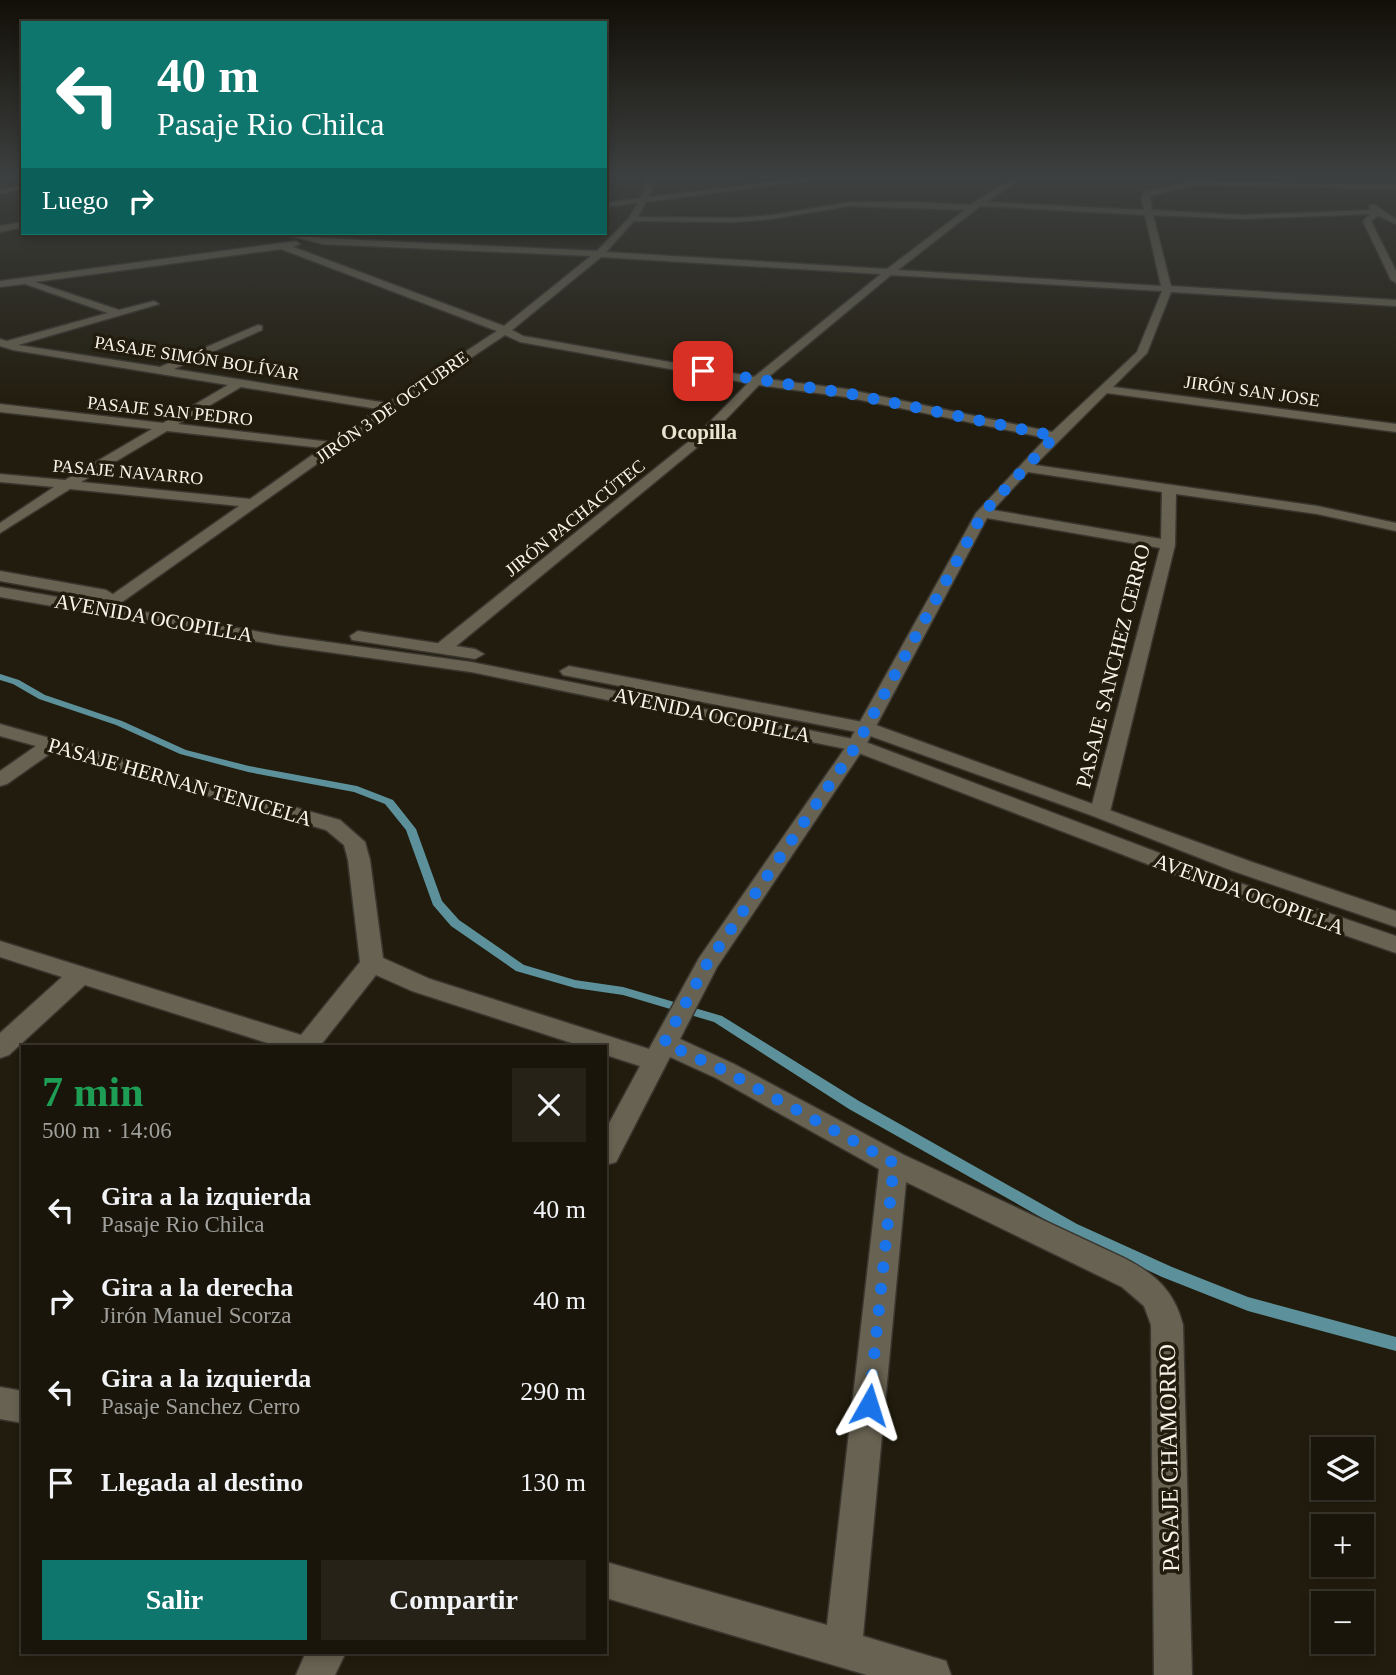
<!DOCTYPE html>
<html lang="es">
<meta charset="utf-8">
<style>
body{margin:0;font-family:Georgia,serif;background:#262218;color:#f1f3f6;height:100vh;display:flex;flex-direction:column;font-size:26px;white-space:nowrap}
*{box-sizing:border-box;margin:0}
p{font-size:23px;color:#9f9f9c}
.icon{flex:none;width:38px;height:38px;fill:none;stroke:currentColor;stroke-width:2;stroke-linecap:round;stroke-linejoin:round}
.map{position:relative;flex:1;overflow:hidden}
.sheet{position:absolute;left:21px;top:1045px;width:586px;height:609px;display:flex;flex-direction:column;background:#19150a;border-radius:0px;box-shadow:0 4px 10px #0003,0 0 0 2px #37342b}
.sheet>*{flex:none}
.guide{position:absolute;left:21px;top:21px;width:586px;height:214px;border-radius:0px;box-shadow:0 4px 10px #0003,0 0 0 2px #37342b;background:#0f766e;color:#fff;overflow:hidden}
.fabs{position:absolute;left:1311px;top:1437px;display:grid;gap:14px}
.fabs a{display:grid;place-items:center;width:63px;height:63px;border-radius:0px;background:#19150a;box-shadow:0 4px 10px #0003,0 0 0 2px #37342b;font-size:35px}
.pin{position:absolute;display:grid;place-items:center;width:60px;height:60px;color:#fff;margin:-30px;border-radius:14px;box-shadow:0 4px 10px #0006}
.me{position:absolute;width:77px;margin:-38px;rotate:6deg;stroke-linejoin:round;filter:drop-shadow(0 0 5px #0008)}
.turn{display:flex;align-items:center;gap:24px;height:147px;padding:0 21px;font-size:32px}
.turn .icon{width:91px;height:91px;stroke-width:2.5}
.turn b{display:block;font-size:49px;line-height:60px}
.then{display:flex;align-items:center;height:66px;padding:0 21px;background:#0003;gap:14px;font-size:26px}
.round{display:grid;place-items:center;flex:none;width:74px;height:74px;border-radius:0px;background:#262218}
.head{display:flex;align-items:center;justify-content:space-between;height:119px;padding:0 21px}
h1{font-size:42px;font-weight:700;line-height:52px;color:#1e9e55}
.action{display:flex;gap:14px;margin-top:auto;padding:14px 21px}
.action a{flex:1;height:80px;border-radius:0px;background:#0f766e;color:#fff;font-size:28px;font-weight:700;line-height:80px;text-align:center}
.action a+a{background:#262218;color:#f1f3f6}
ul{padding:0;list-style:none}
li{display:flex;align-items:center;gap:21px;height:91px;padding:0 21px}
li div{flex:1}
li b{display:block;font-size:26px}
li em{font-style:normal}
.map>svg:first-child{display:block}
</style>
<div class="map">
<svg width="1396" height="1675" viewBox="0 0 1396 1675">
<rect width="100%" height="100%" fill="#211c0d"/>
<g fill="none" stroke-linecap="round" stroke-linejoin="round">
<polygon fill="#5c909a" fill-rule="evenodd" points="0,674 19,680 45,695 122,721 186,750 249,766 357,786 393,800 416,829 442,901 459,920 524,965 575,980 623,987 722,1016 859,1101 1077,1224 1172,1267 1248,1297 1396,1337 1396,1351 1248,1311 1162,1277 1067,1232 849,1109 714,1022 623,995 575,988 516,971 451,926 433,905 406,830 385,804 354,792 248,772 180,754 116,725 39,699 13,684 0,680"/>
<defs>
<g id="minor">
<path d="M648,176h8l-7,21 173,-21h21l-197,26 -8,15 96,1 38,-3 78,-13h69l51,3 46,-29h9l-38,26 157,8 -3,-11 3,-7 48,-11 204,4v4l-204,-4 -42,11 2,14 90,5 128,-5 -1,-5h6l21,14v5l-18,-8 -7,5 25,50v12l-5,-3 -28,-59 7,-7 -128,5 -89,-4 18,71 225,14v6l-225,-14 -24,61 -34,34 283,37v8l-289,-39 -72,72 282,41 79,17v8l-79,-17 -141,-20 -1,51 -65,267 -3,4h-14l-3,-4 70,-264 -173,-30 -121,227 -149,222 -37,72 54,25 170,91 220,103c31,16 50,32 59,67l9,350h-38l-3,-350 -7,-19 -22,-19 -216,-105 -43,454 83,25 5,14h-84l-261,-77v-36l221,63 52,-456 -163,-91 -46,-21 -54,105 -10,3v-36l34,-63 -34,-11v-9h-25l-169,-55 -36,-16 -56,71h-43l-192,-61 -76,70 -9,3v-25l62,-56 -62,-20v-16l301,94 59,-73 -12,-102 -4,-15 -18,-15 -272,-79 -47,33 -7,2v-15l36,-25 -36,-10v-12l340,96 25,22 5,18 13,98 47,21 219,70 50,-91 148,-213 129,-232 70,-75 -200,-41 -87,-12 -53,55 -257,212h-12l-3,-4 3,-4 261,-210 50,-51 -228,-41 -15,-7 -112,75 -285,202 -6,2 -8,-5 2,-3 143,-100 -169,-17 -70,44v-10l54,-36 -54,-5v-8l65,6 87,-51 -152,-17v-8l163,19 65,-38 -215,-35 -13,-4v-7l7,2 101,-28 -83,-29 -25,3v-6l296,-40 4,3 -7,3 211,79 87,-70 -269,-12 -42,-11h15l27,5 275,13 32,-33 9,-15 -32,4v-4l35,-5zM850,206l115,4 -78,59 -281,-17 28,-31 100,1 38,-3zM980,206l165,9 16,71 -263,-16zM281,249l216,82 -110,72 -213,-34 88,-39v-4l-4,-1 -98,42 -142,-22 141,-41 -5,-3 -35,9 -84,-28zM601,257l280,17 -127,103 -231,-41 -11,-6zM891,275l271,16 -25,61 -85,80 -206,-43 -80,-10zM241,387l137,22 -47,33 -153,-18zM167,431l155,17 -72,51 -169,-17zM1028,472l134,20 -1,47 -168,-29z"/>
<polygon points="23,222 23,227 0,232 0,226"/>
<polygon points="0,1387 23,1391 23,1423 0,1419"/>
<polygon points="306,1652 346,1652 335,1675 296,1675"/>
</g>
<g id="tertiary">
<polygon points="23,185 23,189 0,194 0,190"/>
<polygon points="0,571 106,590 114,595 106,600 0,581"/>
<polygon points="0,587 277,635 471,662 863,741 1228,879 1396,936 1396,953 1212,889 851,750 471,672 277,645 0,597"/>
<polygon points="358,631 475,649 484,654 475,659 352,640 350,636"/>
<polygon points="569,666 873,724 1249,861 1396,911 1396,927 1233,871 1093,816 862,733 563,675 560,671"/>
</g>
</defs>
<use href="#minor" stroke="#39362f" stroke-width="3"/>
<use href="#tertiary" stroke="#39362f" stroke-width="3"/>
<use href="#minor" fill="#676251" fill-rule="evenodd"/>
<use href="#tertiary" fill="#676251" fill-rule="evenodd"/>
</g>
<linearGradient id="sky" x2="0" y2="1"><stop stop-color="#120f07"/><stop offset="0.43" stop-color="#3d4040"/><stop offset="1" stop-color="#3d4040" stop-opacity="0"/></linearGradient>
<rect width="1396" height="410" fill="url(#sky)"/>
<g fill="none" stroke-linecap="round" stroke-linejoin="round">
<polyline stroke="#1a73e8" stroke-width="12" stroke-dasharray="0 21.6" points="703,371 846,393 1055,436 983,513 856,746 707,964 664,1043 725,1071 894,1163 869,1405"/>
</g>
<g text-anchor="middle" stroke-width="7" stroke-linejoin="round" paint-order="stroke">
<g font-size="18" fill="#f7f4ea" stroke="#211c0d">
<text transform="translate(197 358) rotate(9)" y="6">PASAJE SIMÓN BOLÍVAR</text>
<text transform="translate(1252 391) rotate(8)" y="6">JIRÓN SAN JOSE</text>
<text transform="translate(392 407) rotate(-35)" y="6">JIRÓN 3 DE OCTUBRE</text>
<text transform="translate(170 411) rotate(6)" y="6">PASAJE SAN PEDRO</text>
<text transform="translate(128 472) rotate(5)" y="6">PASAJE NAVARRO</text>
<text transform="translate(575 518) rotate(-39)" y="6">JIRÓN PACHACÚTEC</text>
</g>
<g font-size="21" font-weight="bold" fill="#e9e4d0" stroke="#211c0d">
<text x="699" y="439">Ocopilla</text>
</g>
<g font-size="21" fill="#f7f4ea" stroke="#211c0d">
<text transform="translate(154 618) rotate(10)" y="7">AVENIDA OCOPILLA</text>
<text transform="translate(1113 666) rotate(-76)" y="7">PASAJE SANCHEZ CERRO</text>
<text transform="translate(712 715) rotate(12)" y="7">AVENIDA OCOPILLA</text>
<text transform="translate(180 782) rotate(16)" y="7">PASAJE HERNAN TENICELA</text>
<text transform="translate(1249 894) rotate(20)" y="7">AVENIDA OCOPILLA</text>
</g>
<g font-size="24" fill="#f7f4ea" stroke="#211c0d">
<text transform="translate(1169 1458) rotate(-91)" y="8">PASAJE CHAMORRO</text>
</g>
</g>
</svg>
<div class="fabs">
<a><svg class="icon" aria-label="layers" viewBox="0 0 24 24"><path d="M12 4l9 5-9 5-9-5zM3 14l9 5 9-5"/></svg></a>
<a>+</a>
<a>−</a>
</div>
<div class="pin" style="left:703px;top:371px;background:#d93025"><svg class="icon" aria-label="arrive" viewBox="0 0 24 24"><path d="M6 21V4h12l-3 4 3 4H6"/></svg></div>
<svg class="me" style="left:869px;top:1405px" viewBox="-20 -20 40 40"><path d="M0-17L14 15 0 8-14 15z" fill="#1a73e8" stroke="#fff" stroke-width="4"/></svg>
<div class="guide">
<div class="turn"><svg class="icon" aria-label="left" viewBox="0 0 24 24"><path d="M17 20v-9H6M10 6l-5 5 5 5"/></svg><div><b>40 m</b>Pasaje Rio Chilca</div></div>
<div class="then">Luego<svg class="icon" aria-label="right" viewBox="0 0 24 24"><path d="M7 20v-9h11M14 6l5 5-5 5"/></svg></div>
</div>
<section class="sheet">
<div class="head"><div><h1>7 min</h1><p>500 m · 14:06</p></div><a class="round"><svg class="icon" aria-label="close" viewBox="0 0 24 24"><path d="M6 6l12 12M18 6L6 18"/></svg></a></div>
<ul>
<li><svg class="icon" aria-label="left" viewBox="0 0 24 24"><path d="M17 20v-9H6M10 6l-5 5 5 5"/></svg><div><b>Gira a la izquierda</b><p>Pasaje Rio Chilca</p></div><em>40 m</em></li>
<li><svg class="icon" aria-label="right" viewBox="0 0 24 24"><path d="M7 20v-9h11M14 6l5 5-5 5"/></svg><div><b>Gira a la derecha</b><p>Jirón Manuel Scorza</p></div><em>40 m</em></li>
<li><svg class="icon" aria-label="left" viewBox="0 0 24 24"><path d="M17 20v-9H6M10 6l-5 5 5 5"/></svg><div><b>Gira a la izquierda</b><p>Pasaje Sanchez Cerro</p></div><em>290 m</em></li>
<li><svg class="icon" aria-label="arrive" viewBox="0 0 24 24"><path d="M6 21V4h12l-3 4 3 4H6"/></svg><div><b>Llegada al destino</b></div><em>130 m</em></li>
</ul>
<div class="action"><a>Salir</a><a>Compartir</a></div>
</section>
</div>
